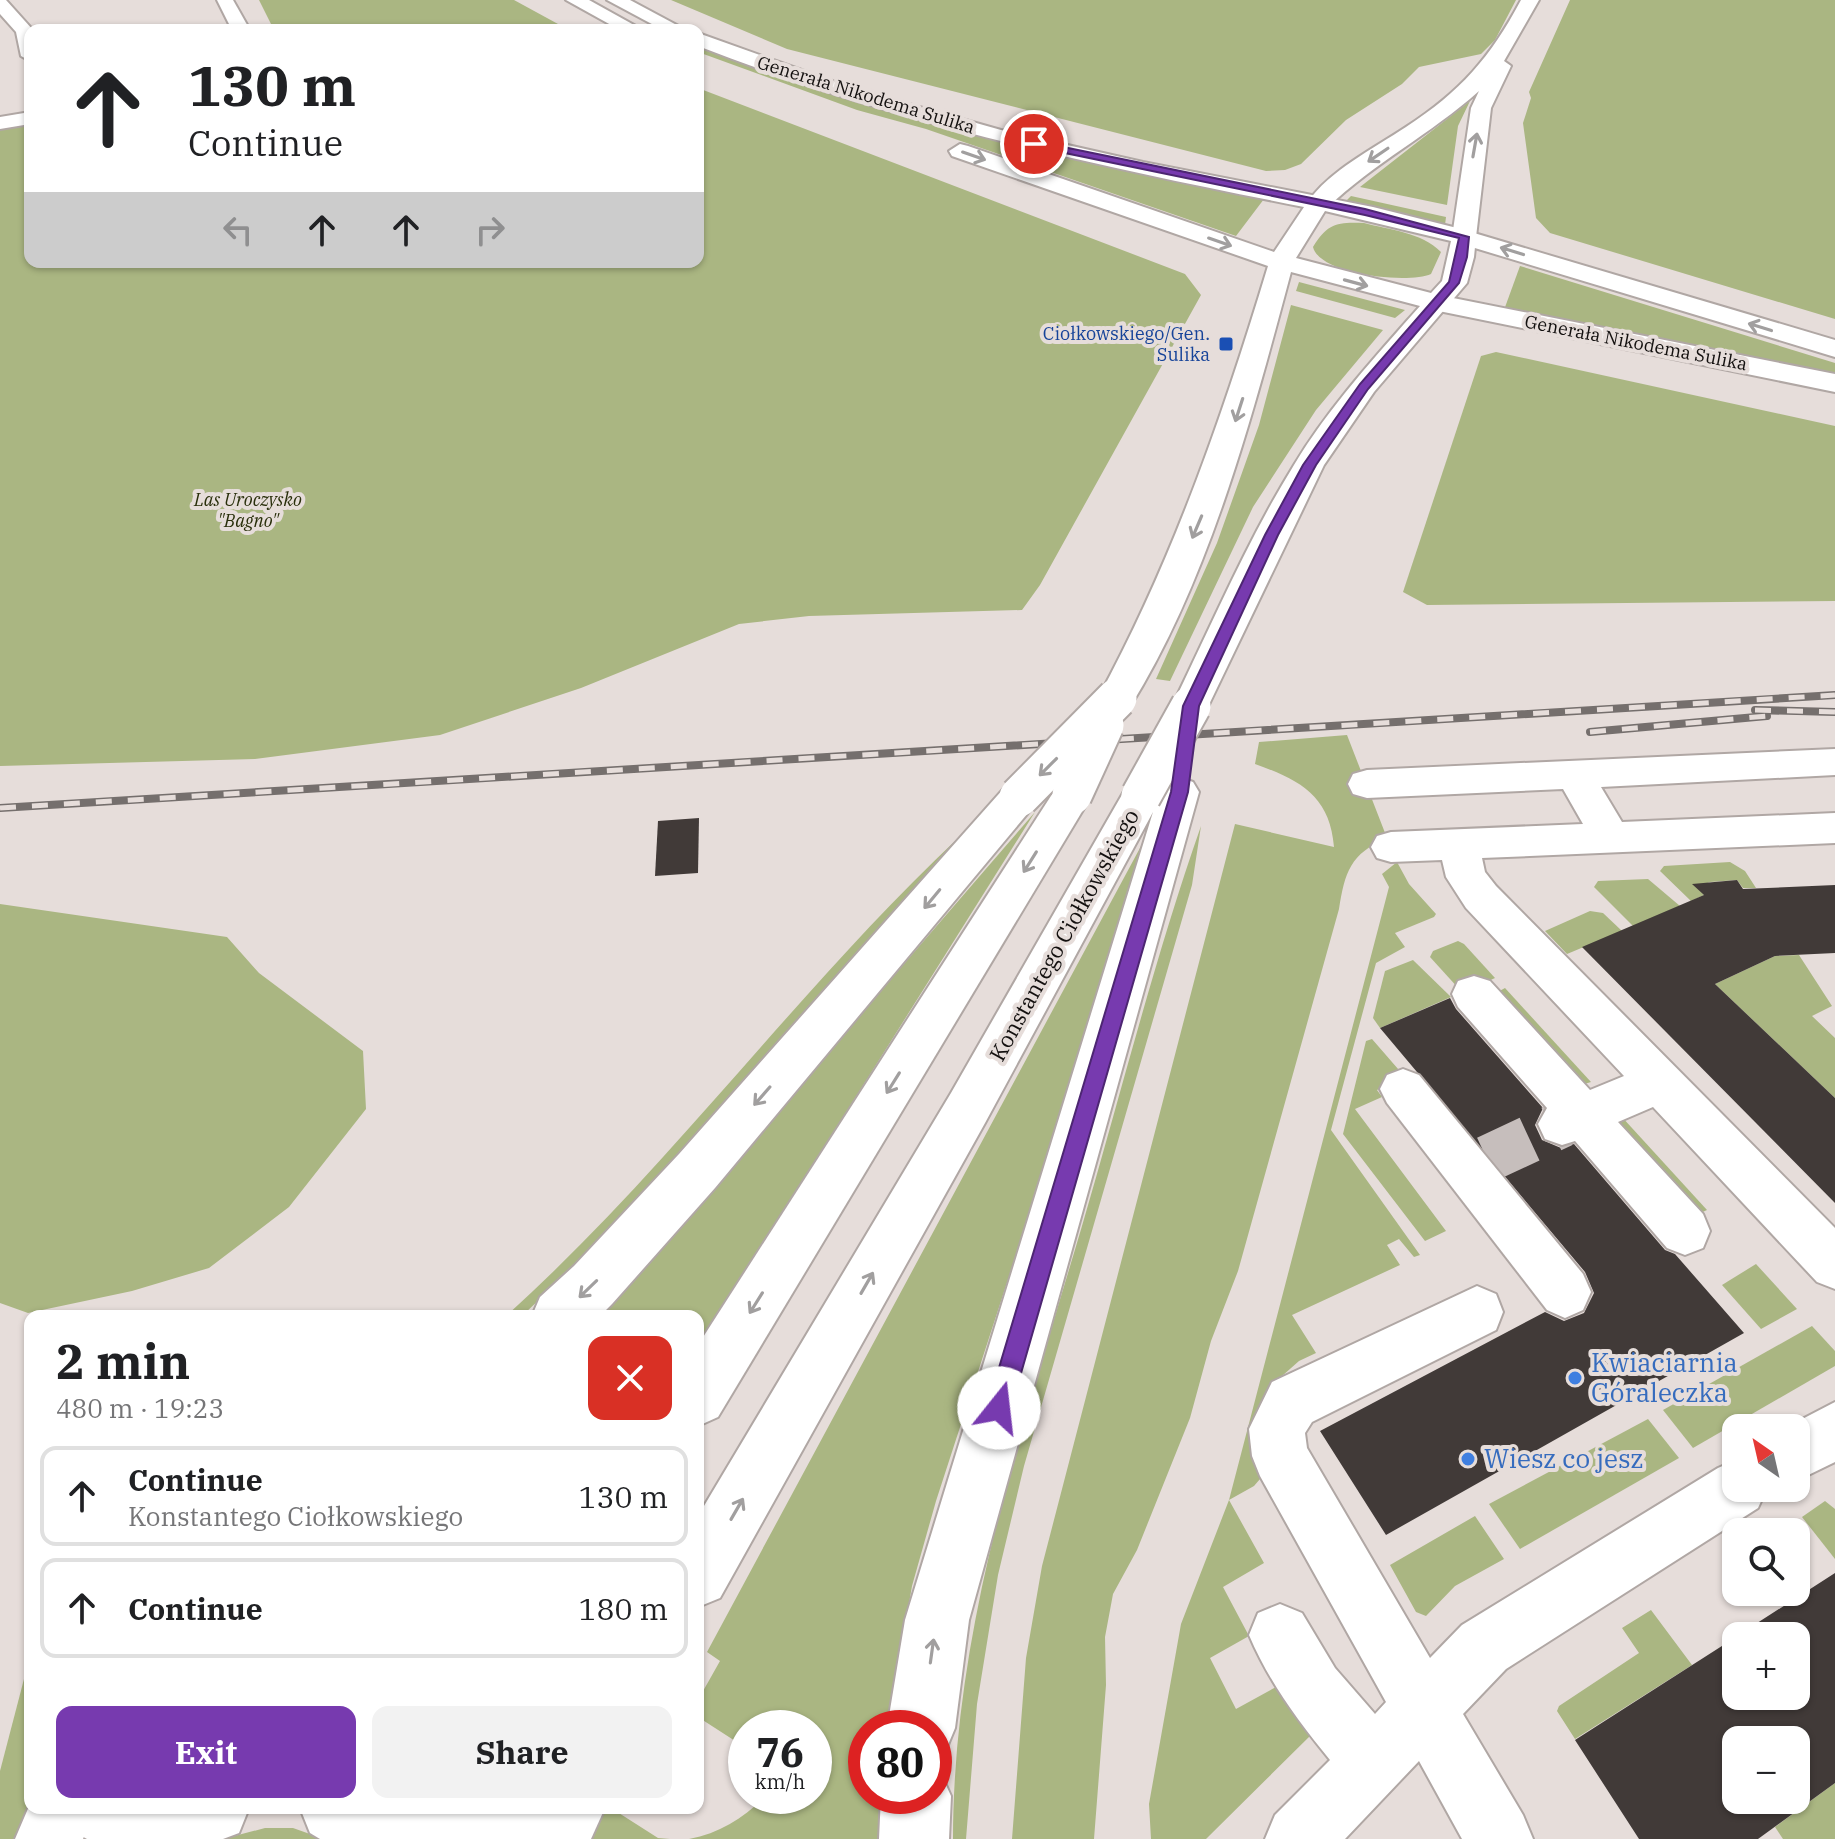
<!DOCTYPE html>
<meta charset="utf-8">
<style>
body{margin:0;font-family:"IBM Plex Serif",serif;background:#f2f2f2;color:#202124;height:100vh;display:flex;flex-direction:column;font-size:30px;white-space:nowrap}
*{box-sizing:border-box;margin:0}
p{font-size:26px;color:#757577}
.icon{flex:none;width:44px;height:44px;fill:none;stroke:currentColor;stroke-width:2;stroke-linecap:round;stroke-linejoin:round}
.map{position:relative;flex:1;overflow:hidden}
.drawer{position:absolute;left:24px;top:1310px;width:680px;height:504px;display:flex;flex-direction:column;background:#fff;border-radius:16px;box-shadow:0 2px 6px #0004}
.drawer>*{flex:none}
.guide{position:absolute;left:24px;top:24px;width:680px;height:244px;border-radius:16px;box-shadow:0 2px 6px #0004;background:#fff;color:#202124;overflow:hidden}
.needle{width:52px;rotate:326deg}
.tools{position:absolute;left:1722px;top:1414px;display:grid;gap:16px}
.tools a{display:grid;place-items:center;width:88px;height:88px;border-radius:16px;background:#fff;box-shadow:0 2px 6px #0004;font-size:40px}
.speed{position:absolute;left:728px;top:1710px;display:flex;gap:16px;font-size:40px;font-weight:700;text-align:center}
.speed>*{display:grid;place-content:center;width:104px;height:104px;border-radius:50%;background:#fff;box-shadow:0 2px 6px #0004;line-height:1}
.speed small{font-size:20px;font-weight:400}
.speed .limit{border:12px solid #d22;background:#fff;color:#111}
.pin{position:absolute;display:grid;place-items:center;width:68px;height:68px;color:#fff;margin:-34px;border:4px solid #fff;border-radius:50%;box-shadow:0 2px 8px #0007}
.me{position:absolute;width:88px;margin:-44px;rotate:16deg;stroke-linejoin:round;filter:drop-shadow(0 0 6px #0008)}
.turn{display:flex;align-items:center;gap:28px;height:168px;padding:0 32px;font-size:36px}
.turn .icon{width:104px;height:104px;stroke-width:2.5}
.turn b{display:block;font-size:56px;line-height:68px}
.lanes{display:flex;align-items:center;height:76px;padding:0 32px;background:#0003;justify-content:center;gap:40px;direction:ltr}
.lanes .off{opacity:.35}
.round{display:grid;place-items:center;flex:none;width:84px;height:84px;border-radius:16px;background:#f2f2f2}
.overview{display:flex;align-items:center;justify-content:space-between;height:136px;padding:0 32px}
h1{font-size:48px;font-weight:700;line-height:60px}
.action{display:flex;gap:16px;margin-top:auto;padding:16px 32px}
.action a{flex:1;height:92px;border-radius:16px;background:#773aaf;color:#fff;font-size:32px;font-weight:700;line-height:92px;text-align:center}
.action a+a{background:#f2f2f2;color:#202124}
ul{padding:0;list-style:none}
li{display:flex;align-items:center;gap:24px;height:100px;margin:0 16px 12px;padding:0 16px;border:4px solid #e0e0e0;border-radius:16px}
li div{flex:1}
li b{display:block;font-size:30px}
li em{font-style:normal}
.map>svg:first-child{display:block}
</style>
<div class="map">
<svg width="1835" height="1839" viewBox="0 0 1835 1839">
<rect width="100%" height="100%" fill="#e6ddda"/>
<g fill="#aab682">
<polygon points="259,0 514,0 569,30 274,30"/>
<polygon points="671,0 1516,0 1495,40 1481,54 1419,67 1402,84 1346,120 1301,164 1285,170 1266,171 787,49"/>
<polygon points="1570,0 1835,0 1835,319 1550,233 1536,218 1523,123 1531,98 1529,92"/>
<path d="M698,45c183,74 373,117 566,154l-28,37 -310,-107 -69,-19 -159,-58z"/>
<polygon points="698,88 1185,274 1201,295 1040,585 1022,610 809,616 739,624 581,688 440,735 255,759 0,766 0,129 30,125 30,262 698,262"/>
<polygon points="1470,101 1458,126 1447,205 1360,187"/>
<polygon points="1351,196 1446,217 1445,225 1345,202"/>
<path d="M1364,223c26,7 57,9 77,29l-10,22c-23,10 -111,1 -118,-27 15,-24 24,-25 51,-24z"/>
<polygon points="1520,266 1835,363 1835,376 1504,310"/>
<polygon points="1299,282 1405,310 1395,318 1296,291"/>
<polygon points="1291,305 1383,330 1316,410 1253,507 1170,681 1156,679 1217,543 1259,425"/>
<polygon points="1496,352 1835,426 1835,601 1427,605 1403,592 1481,356"/>
<path d="M1347,735l40,103c-37,16 -42,34 -48,71l-101,362 -27,70 -21,77 -53,132 -24,44 -8,43 1,48 -12,154h-82l14,-181 16,-92 193,-742 99,23c-4,-51 -34,-67 -79,-83l4,-22z"/>
<path d="M1161,809l-225,692 -24,85 -24,142h-22v68h15l-2,43h-190c31,-6 54,-21 77,-43h48v-68h-68v20l-48,-31v-17l22,-39 -13,-9z"/>
<polygon points="1035,812 698,1348 698,1316 600,1316"/>
<path d="M1201,826l-9,59 -168,581 -26,109 -21,129 -11,135h-13c0,-211 70,-413 129,-613 39,-133 73,-269 119,-400z"/>
<path d="M957,839l-350,396 -85,81h-16c163,-147 292,-327 451,-477z"/>
<polygon points="1397,862 1409,884 1436,914 1434,917 1395,933 1405,947 1376,963 1331,1130 1420,1255 1414,1257 1399,1239 1387,1245 1400,1265 1292,1315 1316,1353 1299,1361 1273,1384 1260,1479 1254,1486 1229,1500 1264,1563 1223,1587 1249,1636 1210,1658 1236,1709 1276,1687 1311,1735 1206,1839 1151,1839 1149,1804 1181,1624 1229,1500 1389,887 1382,874"/>
<polygon points="1730,862 1745,871 1756,888 1743,888 1737,880 1710,882 1697,887 1704,895 1691,901 1660,871 1664,866"/>
<polygon points="1648,879 1680,906 1633,926 1594,887 1598,881"/>
<polygon points="0,904 227,937 259,973 363,1051 366,1109 289,1207 209,1268 132,1291 28,1313 0,1303"/>
<polygon points="1590,911 1603,913 1622,931 1567,954 1545,931"/>
<polygon points="1458,941 1464,944 1495,978 1466,991 1460,990 1430,957 1433,951"/>
<polygon points="1799,955 1832,1006 1812,1016 1835,1038 1835,1098 1715,984 1775,956"/>
<polygon points="1413,960 1451,997 1380,1028 1373,1018 1385,971"/>
<polygon points="1505,988 1591,1082 1581,1085 1494,994"/>
<polygon points="1372,1039 1405,1077 1377,1090 1382,1097 1355,1109 1446,1231 1425,1241 1343,1134 1366,1041"/>
<polygon points="1621,1116 1707,1210 1694,1216 1616,1120"/>
<polygon points="1756,1264 1797,1309 1761,1329 1722,1285"/>
<polygon points="1812,1326 1835,1351 1835,1366 1693,1448 1663,1410"/>
<polygon points="1648,1419 1679,1458 1520,1549 1489,1504"/>
<polygon points="1825,1501 1835,1509 1835,1559 1802,1517"/>
<polygon points="1475,1516 1504,1559 1455,1586 1426,1616 1416,1612 1390,1565"/>
<polygon points="1651,1610 1692,1665 1575,1739 1557,1711 1559,1706 1639,1653 1622,1628"/>
<polygon points="30,1656 27,1817 22,1839 0,1839 0,1771"/>
<polygon points="1835,1783 1835,1839 1783,1839 1775,1827"/>
<polygon points="539,1808 611,1808 658,1838 670,1839 582,1839"/>
<polygon points="265,1828 293,1828 324,1839 223,1839"/>
</g>
<g fill="#413a38" fill-rule="evenodd">
<polygon points="699,818 698,873 655,876 658,821"/>
<polygon points="1737,880 1743,889 1835,885 1835,953 1775,956 1715,984 1835,1098 1835,1203 1582,947 1704,895 1692,884"/>
<polygon points="1450,998 1456,1009 1543,1108 1535,1125 1542,1140 1561,1148 1574,1144 1665,1250 1675,1254 1744,1333 1386,1535 1320,1431 1545,1312 1564,1321 1584,1313 1594,1293 1585,1272 1380,1028"/>
<path d="M1835,1573v210l-77,56h-119l-64,-99 161,-103v59h60v-60h-59zM1736,1740h60v60h-60z"/>
</g>
<g fill="none" stroke-linecap="round" stroke-linejoin="round">
<polyline stroke="#c6bebc" stroke-width="47" stroke-dasharray="47 24" stroke-linecap="butt" points="1487,1159 1562,1124"/>
<defs>
<g id="minor">
<polygon points="0,0 6,0 33,30 30,30 30,61 21,56 16,32 0,14"/>
<polygon points="217,0 233,0 250,30 232,30"/>
<polygon points="30,112 30,124 0,129 0,117"/>
<polygon points="1835,749 1835,775 1601,787 1622,822 1835,813 1835,843 1482,858 1485,872 1496,886 1835,1228 1835,1289 1817,1282 1653,1107 1618,1122 1703,1214 1710,1231 1703,1248 1685,1255 1667,1248 1575,1141 1562,1145 1545,1139 1538,1124 1547,1108 1458,1007 1452,994 1458,981 1474,976 1490,981 1590,1090 1624,1076 1466,908 1446,877 1442,860 1391,862 1377,858 1371,847 1377,836 1391,832 1583,824 1563,789 1367,798 1353,794 1348,784 1353,774 1367,770"/>
<polygon points="1403,1069 1419,1075 1583,1274 1591,1292 1583,1310 1565,1318 1547,1310 1387,1103 1380,1089 1387,1075"/>
<path d="M1477,1286l19,8 7,18 -7,18 -184,92 -7,11 2,15 123,210 32,-33 256,-157 18,-8v28h31l-9,20 -252,161 -43,45 60,101 10,24h-71l-43,-78 -74,78h-80l10,-24 55,-55c-32,-39 -61,-78 -81,-125l9,-22 22,-9 22,9 33,55 40,46 11,-12 -126,-226 -8,-20 -3,-27 23,-47z"/>
<polygon points="1835,1402 1835,1462 1796,1481 1796,1428 1785,1428"/>
<polygon points="30,1804 30,1808 95,1808 83,1839 15,1839"/>
</g>
<g id="tertiary">
<path d="M1521,0h18l-35,61 7,5 -20,42 -15,129 -3,5h-18l-3,-5 19,-129 8,-17c-48,43 -105,72 -152,117h-16l-4,-5c23,-33 66,-54 99,-76 55,-36 84,-69 115,-127z"/>
<polygon points="66,1808 249,1808 239,1833 223,1839 87,1839 76,1833"/>
<polygon points="300,1808 398,1808 408,1814 418,1839 320,1839 310,1833"/>
<polygon points="434,1808 527,1808 535,1814 545,1839 453,1839 444,1833"/>
</g>
<g id="primary">
<polygon points="1464,230 1835,340 1835,357 1455,242 1452,237 1455,232"/>
<polygon points="1438,295 1835,374 1835,392 1429,309 1425,303 1429,297"/>
</g>
<g id="trunk">
<polygon points="566,0 589,0 643,30 620,30"/>
<polygon points="607,0 630,0 686,30 663,30"/>
<path d="M698,33l154,55 149,42 142,32 230,45 100,25 3,5 -2,20 -7,26 -93,109 -50,73 -120,250 -13,4 -13,-4 -6,-9c39,-80 75,-165 122,-241 35,-58 81,-108 126,-159l-129,-34c-39,145 -81,306 -161,435l-13,4 -13,-4 -6,-9c75,-138 125,-283 170,-432l-316,-110 -3,-5 11,-7 8,2 306,106 30,-45c-206,-41 -410,-84 -606,-161zM1325,211l126,30 -9,40 -11,12 -135,-35z"/>
<polygon points="1179,777 1193,782 1199,792 969,1620 955,1728 945,1752 934,1756 934,1728 887,1728 905,1620 1153,812 985,1123 720,1598 698,1607 698,1516 951,1093 1127,786 1141,781 1155,786 1159,792 1165,782"/>
<polygon points="1072,780 1086,785 1092,795 1086,805 718,1417 698,1426 698,1345 1058,785"/>
<polygon points="1019,782 1033,787 1039,797 1033,807 715,1188 612,1304 600,1316 532,1316 540,1297 574,1266 679,1154 1005,787"/>
<polygon points="934,1769 940,1772 951,1796 949,1839 879,1839 881,1796 934,1796"/>
<polygon points="409,1808 484,1808 470,1839 395,1839"/>
<polygon points="531,1808 605,1808 591,1839 518,1839"/>
</g>
</defs>
<use href="#minor" stroke="#b0a7a4" stroke-width="4"/>
<use href="#tertiary" stroke="#b0a7a4" stroke-width="4"/>
<use href="#primary" stroke="#b0a7a4" stroke-width="4"/>
<use href="#trunk" stroke="#b0a7a4" stroke-width="4"/>
<use href="#minor" fill="#fff" fill-rule="evenodd"/>
<use href="#tertiary" fill="#fff" fill-rule="evenodd"/>
<use href="#primary" fill="#fff" fill-rule="evenodd"/>
<use href="#trunk" fill="#fff" fill-rule="evenodd"/>
<defs>
<g id="rail">
<polyline points="1755,710 1835,712"/>
<polyline points="1590,732 1767,716"/>
<polyline points="0,808 1835,695"/>
</g>
</defs>
<use href="#rail" stroke="#756f6d" stroke-width="8"/>
<use href="#rail" stroke="#e6ddda" stroke-width="5" stroke-dasharray="16" stroke-linecap="butt"/>
<defs>
<g id="trunk-bridge">
<polyline points="1072,795 1104,725"/>
<polyline points="1141,796 1191,706"/>
<polyline points="1019,797 1117,698"/>
</g>
</defs>
<use href="#trunk-bridge" stroke="#b0a7a4" stroke-width="43" stroke-linecap="butt"/>
<use href="#trunk-bridge" stroke="#fff" stroke-width="39"/>
</g>
<defs><path id="oneway-shaft" d="M-6 0H5M1.5-3L5.5 0L1.5 3" fill="none" stroke-width="1.6" stroke-linecap="round" stroke-linejoin="round" transform="scale(2)"/></defs>
<g stroke="#a19f9f">
<use href="#oneway-shaft" transform="translate(1475 145) rotate(-80)"/>
<use href="#oneway-shaft" transform="translate(1378 155) rotate(146)"/>
<use href="#oneway-shaft" transform="translate(974 156) rotate(19)"/>
<use href="#oneway-shaft" transform="translate(1220 242) rotate(19)"/>
<use href="#oneway-shaft" transform="translate(1512 251) rotate(-163)"/>
<use href="#oneway-shaft" transform="translate(1356 283) rotate(15)"/>
<use href="#oneway-shaft" transform="translate(1760 327) rotate(-163)"/>
<use href="#oneway-shaft" transform="translate(1239 410) rotate(108)"/>
<use href="#oneway-shaft" transform="translate(1197 527) rotate(113)"/>
<use href="#oneway-shaft" transform="translate(1048 767) rotate(135)"/>
<use href="#oneway-shaft" transform="translate(1030 862) rotate(122)"/>
<use href="#oneway-shaft" transform="translate(932 899) rotate(130)"/>
<use href="#oneway-shaft" transform="translate(893 1083) rotate(122)"/>
<use href="#oneway-shaft" transform="translate(762 1096) rotate(131)"/>
<use href="#oneway-shaft" transform="translate(867 1283) rotate(-60)"/>
<use href="#oneway-shaft" transform="translate(588 1289) rotate(136)"/>
<use href="#oneway-shaft" transform="translate(756 1303) rotate(122)"/>
<use href="#oneway-shaft" transform="translate(737 1509) rotate(-60)"/>
<use href="#oneway-shaft" transform="translate(932 1651) rotate(-82)"/>
</g>
<polygon fill="#773aaf" stroke="#4d2672" stroke-width="2" points="1034,141 1365,209 1469,237 1467,257 1459,283 1368,389 1316,465 1278,535 1199,706 1188,792 1011,1408 1007,1416 999,1420 990,1416 987,1408 1171,792 1183,706 1265,535 1303,465 1360,384 1449,282 1459,238 1365,215 1031,146"/>
<rect fill="#1a4fb4" stroke="#e6ddda" stroke-width="3" x="1218" y="336" width="16" height="16" rx="4"/>
<g fill="#3f7fe0" stroke="#e6ddda" stroke-width="3">
<circle cx="1575" cy="1378" r="8"/>
<circle cx="1468" cy="1459" r="8"/>
</g>
<g text-anchor="middle" stroke-width="8" stroke-linejoin="round" paint-order="stroke">
<g font-size="18" fill="#13100f" stroke="#e6ddda">
<text transform="translate(866 95) rotate(17)" y="6">Generała Nikodema Sulika</text>
<text transform="translate(1636 343) rotate(11)" y="6">Generała Nikodema Sulika</text>
</g>
<g font-size="18" fill="#164399" stroke="#e6ddda" text-anchor="end">
<text x="1210" y="340">Ciołkowskiego/Gen.<tspan x="1210" dy="21">Sulika</tspan></text>
</g>
<g font-size="18" font-style="italic" fill="#282e0a" stroke="#e6ddda">
<text x="248" y="506">Las Uroczysko<tspan x="248" dy="21">"Bagno"</tspan></text>
</g>
<g font-size="22" fill="#13100f" stroke="#e6ddda">
<text transform="translate(1064 935) rotate(-61)" y="8">Konstantego Ciołkowskiego</text>
</g>
<g font-size="26" fill="#366cbe" stroke="#e6ddda" text-anchor="start">
<text x="1591" y="1372">Kwiaciarnia<tspan x="1591" dy="30">Góraleczka</tspan></text>
<text x="1484" y="1468">Wiesz co jesz</text>
</g>
</g>
</svg>
<div class="tools">
<a><svg class="needle" viewBox="-14 -14 28 28"><path d="M0-13l5 13h-10z" fill="#e53935"/><path d="M0 13l5-13h-10z" fill="#757577"/></svg></a>
<a><svg class="icon" aria-label="search" viewBox="0 0 24 24"><circle cx="10" cy="10" r="6"/><path d="M15 15l6 6"/></svg></a>
<a>+</a>
<a>−</a>
</div>
<div class="speed"><div>76<small>km/h</small></div><div class="limit">80</div></div>
<div class="pin" style="left:1034px;top:144px;background:#d93025"><svg class="icon" aria-label="arrive" viewBox="0 0 24 24"><path d="M6 21V4h12l-3 4 3 4H6"/></svg></div>
<svg class="me" style="left:999px;top:1408px" viewBox="-20 -20 40 40"><circle r="19" fill="#fff"/><path d="M0-13L10 11 0 6-10 11z" fill="#773aaf"/></svg>
<div class="guide">
<div class="turn"><svg class="icon" aria-label="ahead" viewBox="0 0 24 24"><path d="M12 20V5M6 11l6-6 6 6"/></svg><div><b>130 m</b>Continue</div></div>
<div class="lanes"><svg class="icon off" aria-label="left" viewBox="0 0 24 24"><path d="M17 20v-9H6M10 6l-5 5 5 5"/></svg><svg class="icon" aria-label="ahead" viewBox="0 0 24 24"><path d="M12 20V5M6 11l6-6 6 6"/></svg><svg class="icon" aria-label="ahead" viewBox="0 0 24 24"><path d="M12 20V5M6 11l6-6 6 6"/></svg><svg class="icon off" aria-label="right" viewBox="0 0 24 24"><path d="M7 20v-9h11M14 6l5 5-5 5"/></svg></div>
</div>
<section class="drawer">
<div class="overview"><div><h1>2 min</h1><p>480 m · 19:23</p></div><a class="round" style="background:#d93025;color:#fff"><svg class="icon" aria-label="close" viewBox="0 0 24 24"><path d="M6 6l12 12M18 6L6 18"/></svg></a></div>
<ul>
<li><svg class="icon" aria-label="ahead" viewBox="0 0 24 24"><path d="M12 20V5M6 11l6-6 6 6"/></svg><div><b>Continue</b><p>Konstantego Ciołkowskiego</p></div><em>130 m</em></li>
<li><svg class="icon" aria-label="ahead" viewBox="0 0 24 24"><path d="M12 20V5M6 11l6-6 6 6"/></svg><div><b>Continue</b></div><em>180 m</em></li>
</ul>
<div class="action"><a>Exit</a><a>Share</a></div>
</section>
</div>
